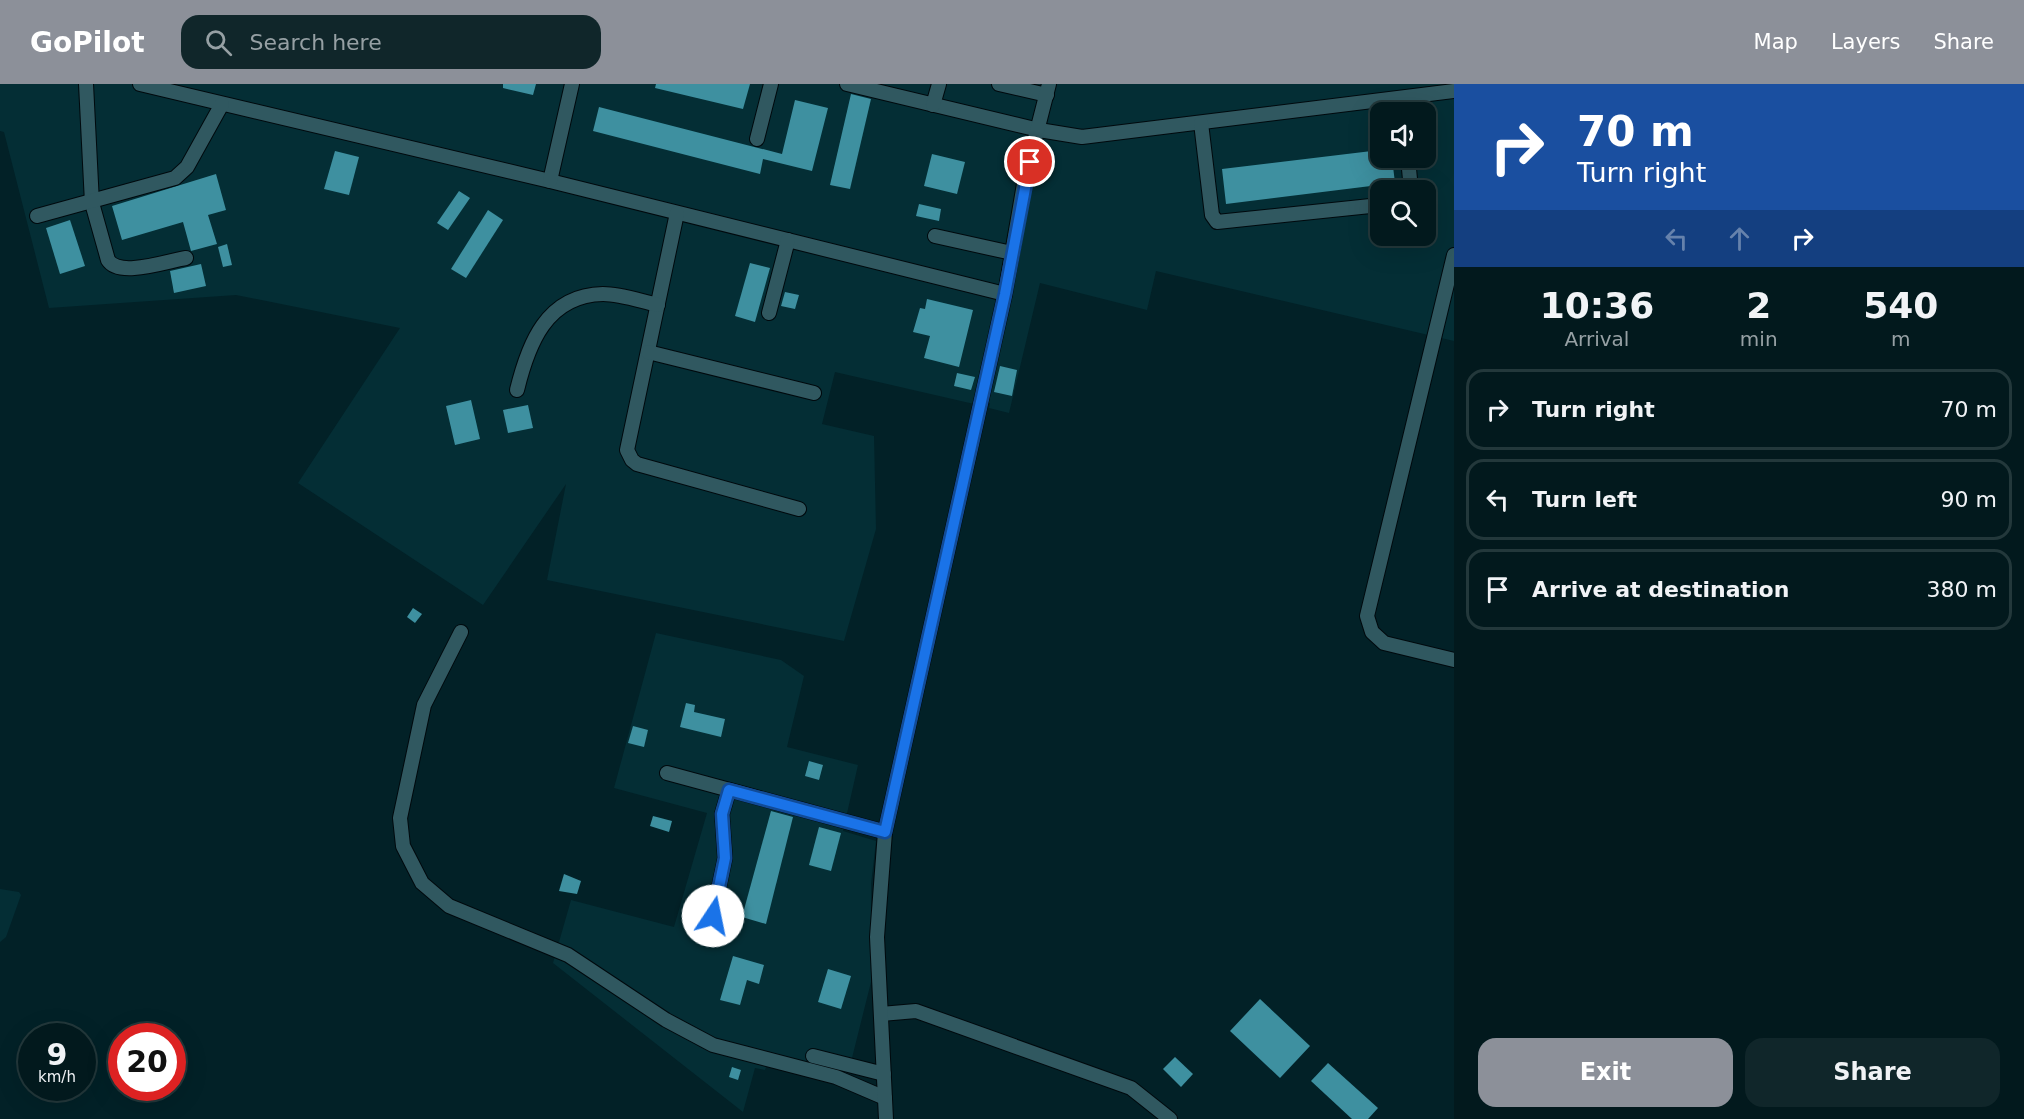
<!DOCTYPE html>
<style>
body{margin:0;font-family:"DejaVu Sans",sans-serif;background:#10262a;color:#f1f3f6;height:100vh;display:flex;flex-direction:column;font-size:22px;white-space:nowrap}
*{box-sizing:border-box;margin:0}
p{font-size:20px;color:#96a0a4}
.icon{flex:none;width:33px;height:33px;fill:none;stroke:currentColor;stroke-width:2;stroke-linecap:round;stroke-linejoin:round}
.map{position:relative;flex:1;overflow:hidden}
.sheet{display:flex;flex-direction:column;background:#02191d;width:570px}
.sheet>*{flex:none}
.banner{background:#1a4fa0;color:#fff;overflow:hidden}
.controls{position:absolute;left:1370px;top:18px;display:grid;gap:12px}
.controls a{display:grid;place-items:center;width:66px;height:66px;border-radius:12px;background:#02191d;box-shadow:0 6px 24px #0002,0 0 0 2px #23383b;font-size:30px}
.speed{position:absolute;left:18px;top:939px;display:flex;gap:12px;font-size:30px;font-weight:700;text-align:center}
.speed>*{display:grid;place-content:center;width:78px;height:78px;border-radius:50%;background:#02191d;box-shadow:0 6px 24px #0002,0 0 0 2px #23383b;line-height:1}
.speed small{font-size:15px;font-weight:400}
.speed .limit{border:9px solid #d22;background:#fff;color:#111}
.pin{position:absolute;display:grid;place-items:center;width:51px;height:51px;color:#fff;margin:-26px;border:3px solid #fff;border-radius:50%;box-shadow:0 2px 6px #0007}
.me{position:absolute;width:66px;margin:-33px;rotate:11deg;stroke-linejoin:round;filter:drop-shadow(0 0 4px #0008)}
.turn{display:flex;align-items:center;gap:21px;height:126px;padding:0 24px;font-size:27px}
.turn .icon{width:78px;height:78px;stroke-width:2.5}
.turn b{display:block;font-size:42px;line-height:51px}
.lanes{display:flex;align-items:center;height:57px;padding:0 24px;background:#0003;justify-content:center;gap:30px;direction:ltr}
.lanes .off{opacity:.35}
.eta{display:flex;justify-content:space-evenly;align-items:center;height:102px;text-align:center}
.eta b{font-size:36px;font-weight:600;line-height:42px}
.action{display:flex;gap:12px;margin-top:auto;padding:12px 24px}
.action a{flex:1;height:69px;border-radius:18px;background:#8c9099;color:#fff;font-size:24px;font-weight:600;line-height:69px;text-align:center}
.action a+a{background:#10262a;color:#f1f3f6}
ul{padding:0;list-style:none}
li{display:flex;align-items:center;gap:18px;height:81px;margin:0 12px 9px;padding:0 12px;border:3px solid #23383b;border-radius:18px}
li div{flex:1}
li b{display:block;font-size:22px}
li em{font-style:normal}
header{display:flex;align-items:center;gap:36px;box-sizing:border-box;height:84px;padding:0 30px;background:#8c9099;color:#fff}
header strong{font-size:28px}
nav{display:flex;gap:33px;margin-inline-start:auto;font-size:21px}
.search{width:420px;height:54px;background:#10262a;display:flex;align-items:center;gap:15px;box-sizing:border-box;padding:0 21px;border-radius:18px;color:#96a0a4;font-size:22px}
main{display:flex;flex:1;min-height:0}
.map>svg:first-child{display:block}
</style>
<header>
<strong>GoPilot</strong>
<div class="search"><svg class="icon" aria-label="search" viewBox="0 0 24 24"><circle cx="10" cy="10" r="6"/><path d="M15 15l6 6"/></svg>Search here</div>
<nav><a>Map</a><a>Layers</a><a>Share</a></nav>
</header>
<main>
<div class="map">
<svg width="1454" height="1035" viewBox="0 0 1454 1035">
<rect width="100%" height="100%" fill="#022127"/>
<g fill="#042e35" fill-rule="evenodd">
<path d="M0,0h1454v257l-298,-70 -9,39 -107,-27 -31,130 -20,-5 1,-5 -10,-2 -6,3 -139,-32 -13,52 52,12 2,93 -32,112 -297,-61 19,-96 -83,121 -185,-122 102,-155 -164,-33 -187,13 -45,-176 -4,-1zM1380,28h45v46h-45zM1380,106h45v46h-45z"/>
<polygon points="656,549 781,576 804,592 787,663 858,681 843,747 876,757 871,800 871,898 848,990 770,971 765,986 755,984 743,1028 553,879 571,816 674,843 707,729 614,704"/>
<polygon points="0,805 19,808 21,811 6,853 0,858"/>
</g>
<g fill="#3e90a0">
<polygon points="503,0 536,0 533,11 503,4"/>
<polygon points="656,0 750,0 743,25 655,4"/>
<polygon points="851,10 871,15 850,105 830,101"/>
<polygon points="795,16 828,24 812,87 763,75 760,90 593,47 599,23 782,70"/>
<polygon points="1380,66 1380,74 1392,74 1395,99 1226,120 1222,85"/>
<polygon points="335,67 359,73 349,111 324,105"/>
<polygon points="932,70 965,78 957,110 924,102"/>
<polygon points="216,90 226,126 208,131 217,160 191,167 183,138 122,156 112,122"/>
<polygon points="459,107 470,114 448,146 437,139"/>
<polygon points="919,120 941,125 939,137 916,132"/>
<polygon points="488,126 503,136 466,194 451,185"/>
<polygon points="70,136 85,182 60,190 46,144"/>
<polygon points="227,160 232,181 223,183 218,163"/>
<polygon points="750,179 770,184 755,238 735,232"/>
<polygon points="201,180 206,202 174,209 170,187"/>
<polygon points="785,208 799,211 795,225 781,222"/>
<polygon points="927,215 973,226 959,283 924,274 930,252 913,248 920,224 925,225"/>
<polygon points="1000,282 1017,286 1012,312 994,308"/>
<polygon points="957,289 975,293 971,306 954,302"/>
<polygon points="471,316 480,355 455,361 446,322"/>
<polygon points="528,321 533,344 508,349 503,326"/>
<polygon points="413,524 422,530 415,539 407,533"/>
<polygon points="686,619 695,621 694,628 725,635 721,653 680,643"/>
<polygon points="633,642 648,646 644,663 628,659"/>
<polygon points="809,677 823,681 819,696 805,692"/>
<polygon points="771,727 793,733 766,840 742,833"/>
<polygon points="653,732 672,737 669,748 650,742"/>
<polygon points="819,743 841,749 831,787 809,781"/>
<polygon points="564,790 581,797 577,810 559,807"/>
<polygon points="733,872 764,881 759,900 747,896 740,921 720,916"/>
<polygon points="828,885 851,892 841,925 818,918"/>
<polygon points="1260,915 1310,962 1280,994 1230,947"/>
<polygon points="1175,973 1193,990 1181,1003 1163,985"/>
<polygon points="1328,979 1378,1024 1368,1035 1352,1035 1311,997"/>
<polygon points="732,983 741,986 738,996 729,993"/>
</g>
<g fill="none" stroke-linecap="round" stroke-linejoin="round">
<defs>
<g id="minor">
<path d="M86,0l6,119 16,57c11,18 59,1 78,-2"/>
<polyline points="140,0 550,97 1005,210"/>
<polyline points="847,0 1039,46 1082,53 1454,7"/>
<polyline points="999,0 1047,11"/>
<polyline points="933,21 939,0"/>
<polyline points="1201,39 1212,131 1217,138 1380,121"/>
<polyline points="757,55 771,0"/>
<polyline points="1408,74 1411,106"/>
<polyline points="550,97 572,0"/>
<polyline points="677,129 627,366 632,376 637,380 799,425"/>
<polyline points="37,132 175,94 187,83 222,20"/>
<polyline points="935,152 1012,169"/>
<polyline points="1454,171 1367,532 1372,548 1384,559 1454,576"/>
<polyline points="769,229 788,156"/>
<polyline points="648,268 814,309"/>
<path d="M517,306c11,-45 29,-95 86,-96 18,0 37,7 55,11"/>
<polyline points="461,548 424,621 400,734 403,762 422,799 449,822 568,871 666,936 713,961 836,993 885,1014"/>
<polyline points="667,689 885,748"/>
<polyline points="713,832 725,774 722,730 729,706"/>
<polyline points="881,930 916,927 1131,1004 1170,1035"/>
<polyline points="813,972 884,990"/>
<polyline points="886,1035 877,853 885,748 1005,210 1025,94 1049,0"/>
</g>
</defs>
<use href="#minor" stroke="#00090d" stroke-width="16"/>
<use href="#minor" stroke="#305860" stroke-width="14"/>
</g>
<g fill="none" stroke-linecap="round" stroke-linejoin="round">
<defs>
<polyline id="route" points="713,832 725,774 722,730 729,706 885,748 1005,210 1030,78"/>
</defs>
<use href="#route" stroke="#114b97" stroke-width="15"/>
<use href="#route" stroke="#1a73e8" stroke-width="10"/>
</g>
</svg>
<div class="controls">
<a><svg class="icon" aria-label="sound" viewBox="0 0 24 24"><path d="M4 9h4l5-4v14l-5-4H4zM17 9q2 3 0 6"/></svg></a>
<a><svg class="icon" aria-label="search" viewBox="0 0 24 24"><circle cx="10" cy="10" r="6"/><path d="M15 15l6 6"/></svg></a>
</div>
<div class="speed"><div>9<small>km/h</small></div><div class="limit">20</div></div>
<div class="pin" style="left:1030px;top:78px;background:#d93025"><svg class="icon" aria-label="arrive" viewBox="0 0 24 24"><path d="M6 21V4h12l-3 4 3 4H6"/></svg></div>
<svg class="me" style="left:713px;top:832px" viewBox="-20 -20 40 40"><circle r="19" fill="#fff"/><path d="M0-13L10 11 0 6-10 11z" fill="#1a73e8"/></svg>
</div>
<section class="sheet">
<div class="banner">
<div class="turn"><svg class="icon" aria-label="right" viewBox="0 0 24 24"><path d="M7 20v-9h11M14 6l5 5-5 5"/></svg><div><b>70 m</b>Turn right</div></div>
<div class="lanes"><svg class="icon off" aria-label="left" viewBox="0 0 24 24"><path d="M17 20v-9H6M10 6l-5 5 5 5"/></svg><svg class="icon off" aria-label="ahead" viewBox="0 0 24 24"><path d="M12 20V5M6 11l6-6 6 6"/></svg><svg class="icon" aria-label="right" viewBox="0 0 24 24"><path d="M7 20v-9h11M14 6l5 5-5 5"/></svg></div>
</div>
<div class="eta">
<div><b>10:36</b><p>Arrival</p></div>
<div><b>2</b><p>min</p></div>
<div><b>540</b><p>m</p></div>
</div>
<ul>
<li><svg class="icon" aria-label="right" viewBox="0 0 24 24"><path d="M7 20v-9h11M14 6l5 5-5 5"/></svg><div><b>Turn right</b></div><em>70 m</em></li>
<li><svg class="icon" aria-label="left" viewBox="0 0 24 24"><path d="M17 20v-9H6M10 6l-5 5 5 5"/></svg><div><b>Turn left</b></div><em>90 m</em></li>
<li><svg class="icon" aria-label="arrive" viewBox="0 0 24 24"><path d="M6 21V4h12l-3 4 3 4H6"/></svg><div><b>Arrive at destination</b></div><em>380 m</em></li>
</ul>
<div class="action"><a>Exit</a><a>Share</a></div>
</section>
</main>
